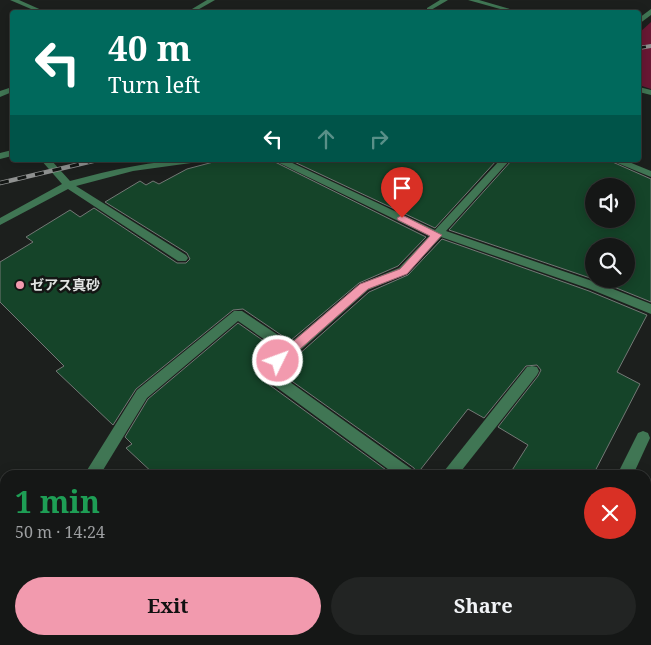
<!DOCTYPE html>
<meta charset="utf-8">
<style>
body{margin:0;font-family:"Noto Serif","Noto Sans JP",serif;background:#222423;color:#f1f3f6;height:100vh;display:flex;flex-direction:column;font-size:19px;white-space:nowrap}
*{box-sizing:border-box;margin:0}
p{font-size:16px;color:#9d9fa1}
.icon{flex:none;width:28px;height:28px;fill:none;stroke:currentColor;stroke-width:2;stroke-linecap:round;stroke-linejoin:round}
.map{position:relative;flex:1;overflow:hidden}
.drawer{position:absolute;left:0px;top:470px;width:651px;height:175px;display:flex;flex-direction:column;background:#151716;border-radius:15px 15px 0 0;box-shadow:0 2px 12px #0003,0 0 0 1px #343635}
.drawer>*{flex:none}
.banner{position:absolute;left:10px;top:10px;width:631px;height:152px;border-radius:5px;box-shadow:0 2px 12px #0003,0 0 0 1px #343635;background:#00695c;color:#fff;overflow:hidden}
.controls{position:absolute;left:585px;top:178px;display:grid;gap:10px}
.controls a{display:grid;place-items:center;width:50px;height:50px;border-radius:50%;background:#151716;box-shadow:0 2px 12px #0003,0 0 0 1px #343635;font-size:25px}
.pin{position:absolute;display:grid;place-items:center;width:42px;height:42px;color:#fff;margin:-51px -21px;border-radius:50% 50% 50% 0;rotate:-45deg;box-shadow:0 0 5px #0007}
.pin .icon{rotate:45deg}
.me{position:absolute;width:55px;margin:-28px;rotate:48deg;stroke-linejoin:round;filter:drop-shadow(0 0 4px #0008)}
.turn{display:flex;align-items:center;gap:18px;height:105px;padding:0 15px;font-size:22px}
.turn .icon{width:65px;height:65px;stroke-width:2.5}
.turn b{display:block;font-size:35px;line-height:42px}
.lanes{display:flex;align-items:center;height:48px;padding:0 15px;background:#0003;justify-content:center;gap:25px;direction:ltr}
.lanes .off{opacity:.35}
.round{display:grid;place-items:center;flex:none;width:52px;height:52px;border-radius:26px;background:#222423}
.overview{display:flex;align-items:center;justify-content:space-between;height:85px;padding:0 15px}
h1{font-size:30px;font-weight:700;line-height:38px;color:#1e9e55}
.primary-button{display:flex;gap:10px;margin-top:auto;padding:10px 15px}
.primary-button a{flex:1;height:58px;border-radius:30px;background:#f29aae;color:#111;font-size:20px;font-weight:700;line-height:58px;text-align:center}
.primary-button a+a{background:#222423;color:#f1f3f6}
.map>svg:first-child{display:block}
</style>
<div class="map">
<svg width="651" height="645" viewBox="0 0 651 645">
<rect width="100%" height="100%" fill="#1c1f1d"/>
<polygon fill="#691834" points="651,22 651,89 639,85 639,33"/>
<g fill="#154429" stroke="#737875" fill-rule="evenodd">
<polygon points="221,160 271,160 426,237 398,266 359,283 290,341 243,309 233,310 136,389 113,425 56,371 64,366 0,302 0,262 33,242 26,237 70,210 80,217 94,208 177,263 186,263 190,259 187,253 105,202 140,181 146,185 153,181 159,184 187,169"/>
<polygon points="290,160 497,160 435,228"/>
<path d="M512,160h96l43,19v123l-52,-21 -150,-51zM594,186h32v33h-32zM594,246h32v33h-32z"/>
<polygon points="442,239 589,291 647,315 617,372 640,384 593,475 509,475 528,445 498,427 538,376 541,370 537,365 526,366 484,418 468,409 417,474 414,468 279,372 369,292 408,275"/>
<polygon points="238,323 278,351 259,367 257,373 260,378 393,475 155,475 126,448 132,444 125,437 148,399"/>
</g>
<g fill="none" stroke-linecap="round" stroke-linejoin="round">
<g fill="#407654" fill-rule="evenodd">
<polygon points="10,0 19,0 46,12 38,12"/>
<polygon points="207,0 215,0 194,12 187,12"/>
<polygon points="440,0 448,0 431,10 427,10 427,8"/>
<polygon points="468,0 479,0 520,12 511,12"/>
<polygon points="651,9 651,15 639,24 639,18"/>
<polygon points="12,87 12,92 0,97 0,91"/>
<polygon points="639,87 651,90 651,95 639,92"/>
<polygon points="12,150 12,156 0,159 0,153"/>
<path d="M41,160h10l19,21c42,-11 82,-21 126,-21l-5,3 -58,8 -57,15 110,69 2,3 -2,3h-8l-110,-72 -68,36v-7l62,-34z"/>
<polygon points="273,160 286,160 435,230 500,160 510,160 446,231 598,283 651,304 651,314 590,289 441,237 407,274 368,290 276,372 413,470 416,475 396,475 261,376 259,372 261,368 281,351 238,321 147,398 100,475 84,475 137,390 234,311 242,311 290,343 360,284 399,268 429,236"/>
<polygon points="610,160 624,160 651,171 651,177"/>
<polygon points="532,366 537,367 539,371 537,375 458,475 441,475 527,367"/>
<polygon points="643,431 648,433 650,438 633,475 617,475 638,433"/>
<polygon points="5,586 5,608 0,610 0,588"/>
<polygon points="646,586 651,588 651,607 646,605"/>
<polygon points="297,640 317,640 315,645 295,645"/>
</g>
<defs>
<polyline id="rail-far1" points="639,48 651,46"/>
<polyline id="rail" points="0,183 97,160"/>
</defs>
<use href="#rail-far1" stroke="#8f9190" stroke-width="4"/>
<use href="#rail" stroke="#8f9190" stroke-width="4.5"/>
<use href="#rail-far1" stroke="#131614" stroke-width="2.5" stroke-dasharray="7" stroke-linecap="butt"/>
<use href="#rail" stroke="#131614" stroke-width="3" stroke-dasharray="9" stroke-linecap="butt"/>
</g>
<polygon fill="#f29aae" stroke="#9d6471" points="402,215 442,235 407,274 368,289 282,365 274,365 272,361 274,358 360,284 400,269 430,236 398,220 397,218"/>
<circle fill="#f29aae" stroke="#131614" stroke-width="2" cx="20" cy="285" r="5"/>
<g text-anchor="middle" stroke-width="5" stroke-linejoin="round" paint-order="stroke">
<g font-size="14" font-weight="bold" fill="#e1e3e2" stroke="#131614" text-anchor="start">
<text x="30" y="290">ゼアス真砂</text>
</g>
</g>
</svg>
<div class="controls">
<a><svg class="icon" aria-label="sound" viewBox="0 0 24 24"><path d="M4 9h4l5-4v14l-5-4H4zM17 9q2 3 0 6"/></svg></a>
<a><svg class="icon" aria-label="search" viewBox="0 0 24 24"><circle cx="10" cy="10" r="6"/><path d="M15 15l6 6"/></svg></a>
</div>
<div class="pin" style="left:402px;top:218px;background:#d93025"><svg class="icon" aria-label="arrive" viewBox="0 0 24 24"><path d="M6 21V4h12l-3 4 3 4H6"/></svg></div>
<svg class="me" style="left:278px;top:361px" viewBox="-20 -20 40 40"><circle r="17" fill="#f29aae" stroke="#fff" stroke-width="3"/><path d="M0-11L8 9 0 5-8 9z" fill="#fff"/></svg>
<div class="banner">
<div class="turn"><svg class="icon" aria-label="left" viewBox="0 0 24 24"><path d="M17 20v-9H6M10 6l-5 5 5 5"/></svg><div><b>40 m</b>Turn left</div></div>
<div class="lanes"><svg class="icon" aria-label="left" viewBox="0 0 24 24"><path d="M17 20v-9H6M10 6l-5 5 5 5"/></svg><svg class="icon off" aria-label="ahead" viewBox="0 0 24 24"><path d="M12 20V5M6 11l6-6 6 6"/></svg><svg class="icon off" aria-label="right" viewBox="0 0 24 24"><path d="M7 20v-9h11M14 6l5 5-5 5"/></svg></div>
</div>
<section class="drawer">
<div class="overview"><div><h1>1 min</h1><p>50 m · 14:24</p></div><a class="round" style="background:#d93025;color:#fff"><svg class="icon" aria-label="close" viewBox="0 0 24 24"><path d="M6 6l12 12M18 6L6 18"/></svg></a></div>
<div class="primary-button"><a>Exit</a><a>Share</a></div>
</section>
</div>
